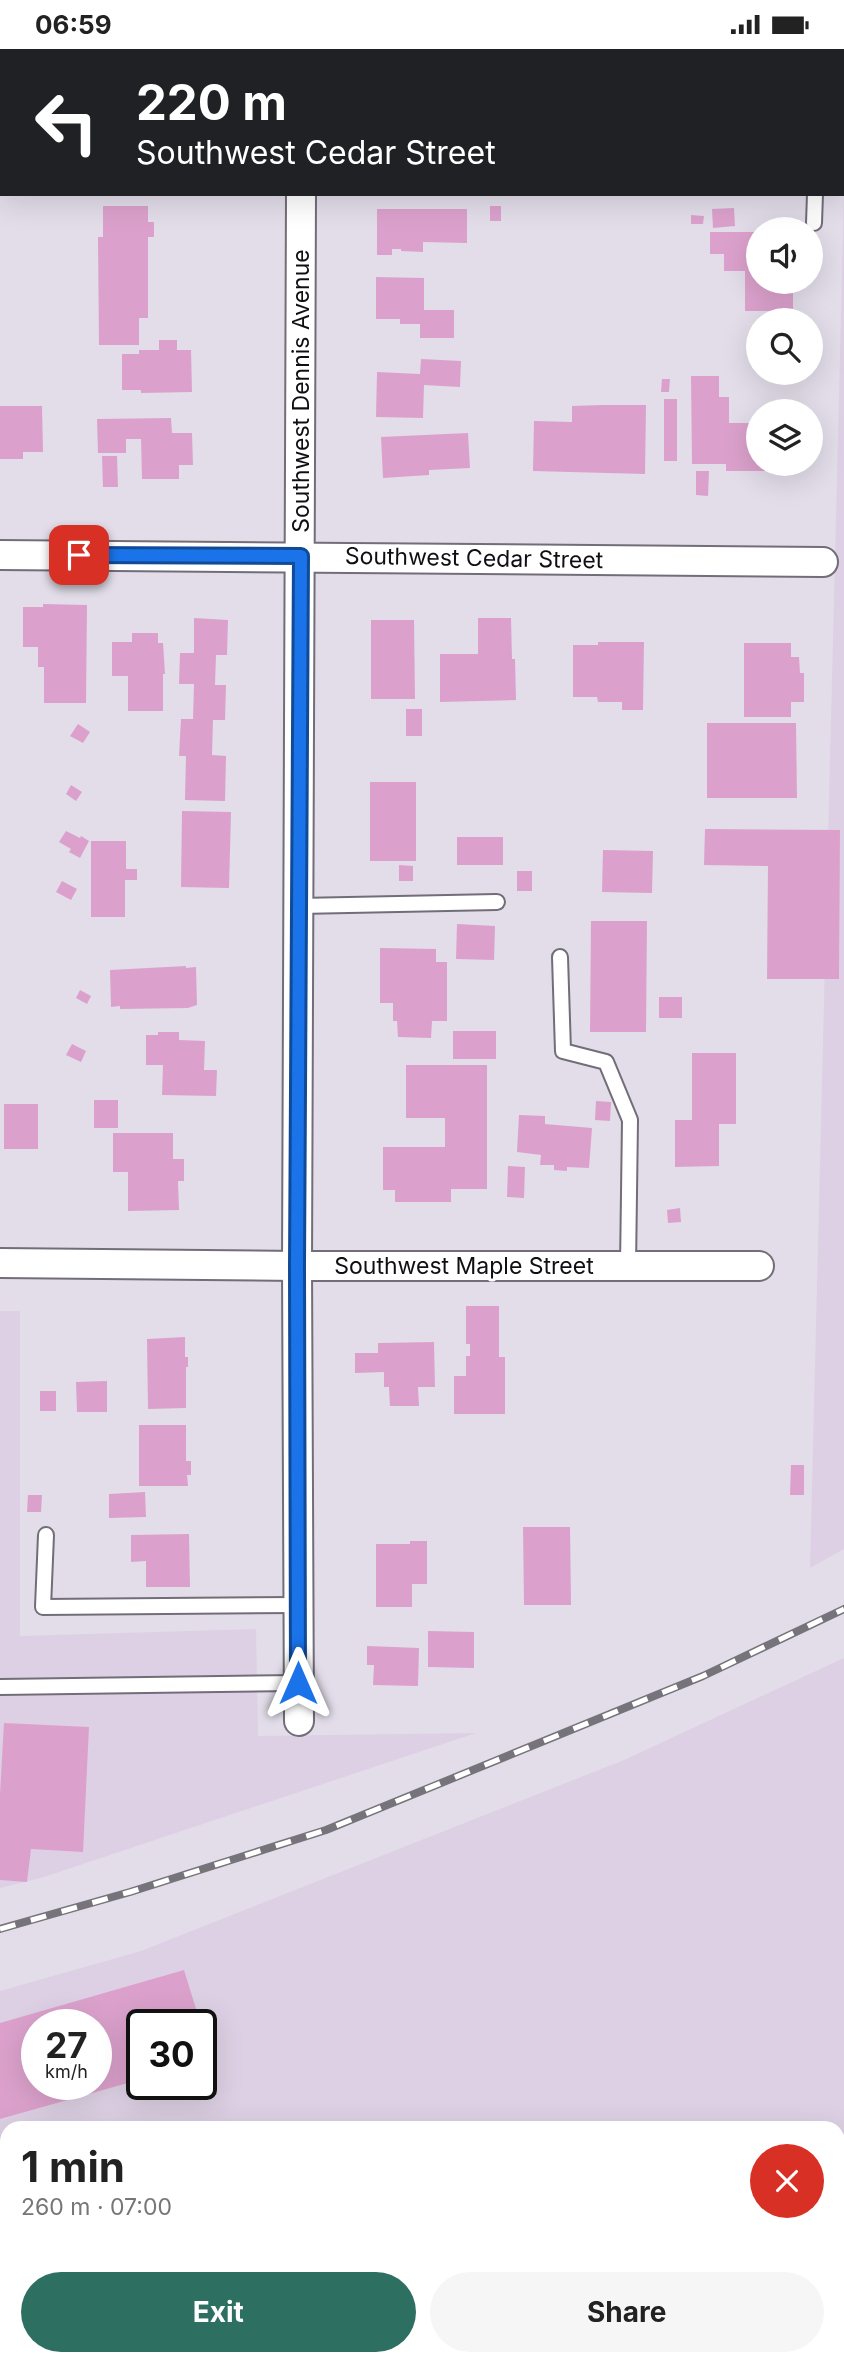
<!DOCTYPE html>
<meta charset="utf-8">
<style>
body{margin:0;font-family:Inter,sans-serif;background:#f6f6f6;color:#222;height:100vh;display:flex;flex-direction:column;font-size:26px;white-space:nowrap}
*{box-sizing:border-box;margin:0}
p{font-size:23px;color:#767676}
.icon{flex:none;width:38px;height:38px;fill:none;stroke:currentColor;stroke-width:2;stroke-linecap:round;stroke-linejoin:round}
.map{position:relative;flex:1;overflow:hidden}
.panel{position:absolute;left:0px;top:2072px;width:845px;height:245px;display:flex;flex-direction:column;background:#fff;border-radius:21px 21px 0 0;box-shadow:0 7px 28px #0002}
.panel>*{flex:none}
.banner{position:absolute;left:0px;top:0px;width:845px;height:147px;box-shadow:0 7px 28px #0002;background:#202124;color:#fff;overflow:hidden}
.fabs{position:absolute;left:746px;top:168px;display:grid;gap:14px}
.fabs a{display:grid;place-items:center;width:77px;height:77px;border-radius:50%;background:#fff;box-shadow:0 7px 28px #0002;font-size:35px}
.speed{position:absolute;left:21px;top:1960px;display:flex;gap:14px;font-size:35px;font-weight:700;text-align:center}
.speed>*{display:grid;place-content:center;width:91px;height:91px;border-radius:50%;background:#fff;box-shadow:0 7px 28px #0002;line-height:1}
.speed small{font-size:18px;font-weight:400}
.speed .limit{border:4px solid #111;border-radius:10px;background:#fff;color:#111}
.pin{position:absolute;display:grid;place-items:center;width:60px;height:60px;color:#fff;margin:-30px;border-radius:14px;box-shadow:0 4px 10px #0006}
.me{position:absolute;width:77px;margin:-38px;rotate:0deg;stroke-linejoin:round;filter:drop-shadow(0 0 5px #0008)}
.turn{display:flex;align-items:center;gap:24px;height:147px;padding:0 21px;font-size:32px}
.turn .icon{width:91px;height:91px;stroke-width:2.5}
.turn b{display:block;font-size:49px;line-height:60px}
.round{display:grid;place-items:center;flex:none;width:74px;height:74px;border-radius:37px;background:#f6f6f6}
.summary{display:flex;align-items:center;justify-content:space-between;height:119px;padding:0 21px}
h1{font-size:42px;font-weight:700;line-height:52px}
.primary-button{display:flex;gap:14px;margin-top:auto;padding:14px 21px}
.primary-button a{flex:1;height:80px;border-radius:42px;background:#2d7062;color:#fff;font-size:28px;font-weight:700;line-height:80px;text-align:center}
.primary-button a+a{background:#f6f6f6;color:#222}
.status{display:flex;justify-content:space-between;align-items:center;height:49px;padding:0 35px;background:#fff;direction:ltr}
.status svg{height:19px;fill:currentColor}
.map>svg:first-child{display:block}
</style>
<div class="status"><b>06:59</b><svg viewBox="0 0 49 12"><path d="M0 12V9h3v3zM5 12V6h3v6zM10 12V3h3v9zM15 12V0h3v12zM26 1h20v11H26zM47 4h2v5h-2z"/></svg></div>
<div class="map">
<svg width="844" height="2317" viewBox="0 0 844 2317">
<rect width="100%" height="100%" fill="#e2dde9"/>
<g fill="#ddd0e4" fill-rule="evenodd">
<polygon points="844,61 844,1500 810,1519 844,145"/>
<polygon points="0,1262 20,1262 20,1587 256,1580 258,1687 476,1684 44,1828 0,1839"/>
<path d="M844,1609v708h-844v-375l141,-40 483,-191zM37,1976h59v59h-59zM142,1976h59v59h-59zM7,2079h831v231h-831z"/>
</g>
<g fill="#dba1cc" fill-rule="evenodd">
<polygon points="103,157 148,157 148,173 154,173 154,188 148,188 148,269 139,269 139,296 99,296 98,188 103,188"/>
<rect x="490" y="157" width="11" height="15"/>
<polygon points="734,159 735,177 713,179 712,160"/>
<polygon points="377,160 467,160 467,194 423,193 423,203 401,202 401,200 392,200 392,206 377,206"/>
<polygon points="691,166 704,167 703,175 691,175"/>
<polygon points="710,183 758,183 758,233 793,233 793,262 745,262 745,222 724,222 724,205 710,205"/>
<polygon points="376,228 424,229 424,261 454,261 454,289 420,289 420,275 400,275 400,270 376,270"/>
<polygon points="159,291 177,291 177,301 191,301 192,343 141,344 141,341 122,341 122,305 139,305 139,301 159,301"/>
<polygon points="421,310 461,312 460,338 424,336 423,369 376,368 377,323 420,325"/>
<polygon points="691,327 719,327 719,348 729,348 729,374 758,374 758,415 782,415 782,422 726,422 726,415 692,415"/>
<polygon points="662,330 670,330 669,343 661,343"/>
<rect x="664" y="350" width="13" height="62"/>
<polygon points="602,356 646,356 645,425 533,422 534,372 572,373 572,357"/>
<polygon points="0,357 42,357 43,403 23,403 23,410 0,410"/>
<polygon points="171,369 172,384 192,384 193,416 179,416 179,430 142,430 141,390 126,390 126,404 98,404 97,370"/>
<polygon points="468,384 470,419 429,421 429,426 383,429 381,388"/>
<polygon points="102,407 117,407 118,438 103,438"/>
<polygon points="696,422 709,422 708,447 696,446"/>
<polygon points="43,555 87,556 86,654 44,654 44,618 38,618 38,598 23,598 23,558 43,558"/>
<polygon points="194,569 228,571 227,606 216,606 215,636 226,636 225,671 213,671 212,706 226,707 225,752 185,751 186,707 179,707 181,670 193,670 194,635 179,635 180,604 194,604"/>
<polygon points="478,569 511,569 512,610 515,610 516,651 440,653 440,605 478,605"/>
<polygon points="371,571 414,571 415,650 371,650"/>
<polygon points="132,584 158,584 158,594 163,594 165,625 163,625 163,662 128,662 128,627 112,627 112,593 132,593"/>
<polygon points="598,593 644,593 643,661 622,661 622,653 598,653 597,648 573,648 573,596 598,596"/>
<polygon points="744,594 791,594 791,608 799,608 800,624 804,624 804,653 791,653 791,668 744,668"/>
<rect x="406" y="660" width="16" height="27"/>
<polygon points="707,674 796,674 797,749 707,749"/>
<polygon points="78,675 90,683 83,694 70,687"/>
<rect x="370" y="733" width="46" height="79"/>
<polygon points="71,736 82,743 76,752 66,745"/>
<polygon points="182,762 231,763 229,839 181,838"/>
<polygon points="705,780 840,781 839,930 767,930 768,817 704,816"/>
<polygon points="66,782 80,789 81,787 89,792 80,809 69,803 71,800 59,793"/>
<rect x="457" y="788" width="46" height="28"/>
<polygon points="91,792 126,792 126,820 137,820 137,831 125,831 125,868 91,868"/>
<polygon points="603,801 653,802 652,844 602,843"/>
<polygon points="399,816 413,817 413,832 399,832"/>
<rect x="517" y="822" width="15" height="20"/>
<polygon points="62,832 77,840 71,851 56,843"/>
<polygon points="591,872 647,872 646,983 590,983"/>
<polygon points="457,875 495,877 494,911 456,910"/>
<polygon points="380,899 436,900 436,913 447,913 447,972 432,972 431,989 398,988 397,972 393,972 393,954 380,954"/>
<polygon points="186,917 186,919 196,918 197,956 188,959 120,960 120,957 111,958 110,921"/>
<polygon points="80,941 91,947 87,955 76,949"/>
<rect x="659" y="948" width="23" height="21"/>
<rect x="453" y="982" width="43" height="28"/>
<polygon points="158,983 179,983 179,991 205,992 204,1021 217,1021 216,1047 162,1046 163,1016 146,1016 146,986 158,986"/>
<polygon points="72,995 86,1002 81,1013 66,1006"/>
<polygon points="692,1004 736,1004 736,1075 719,1075 719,1117 675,1118 675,1071 692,1071"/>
<polygon points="406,1016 487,1016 487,1140 451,1140 451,1153 395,1153 395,1141 383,1141 383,1098 445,1098 445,1069 406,1069"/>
<rect x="94" y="1051" width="24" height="28"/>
<polygon points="596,1052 611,1053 610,1072 595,1071"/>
<rect x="4" y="1055" width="34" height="45"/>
<polygon points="519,1066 545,1067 545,1075 592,1079 589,1119 567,1118 567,1122 554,1121 554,1116 540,1116 541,1106 517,1103"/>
<polygon points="113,1084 173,1084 173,1110 184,1110 184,1132 178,1132 179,1161 128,1162 128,1123 113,1123"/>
<polygon points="508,1117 525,1118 524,1149 507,1148"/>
<polygon points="680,1159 681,1173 668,1174 667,1161"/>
<polygon points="466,1257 499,1257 499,1308 505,1308 505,1365 454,1365 454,1327 466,1327 466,1307 470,1307 470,1295 466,1295"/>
<polygon points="185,1288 185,1308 188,1308 188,1318 186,1318 186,1359 148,1360 147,1290"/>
<polygon points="434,1293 435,1338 418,1338 419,1357 390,1357 389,1338 384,1338 384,1323 355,1324 355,1304 378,1304 378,1294"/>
<polygon points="107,1332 107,1363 77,1363 76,1333"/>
<rect x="40" y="1342" width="16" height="20"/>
<polygon points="139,1376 186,1376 186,1412 191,1412 191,1426 187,1426 188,1437 139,1437"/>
<polygon points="791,1416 804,1416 804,1446 790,1446"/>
<polygon points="145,1443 146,1468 109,1469 109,1445"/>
<polygon points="28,1446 42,1446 41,1463 27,1463"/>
<polygon points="523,1478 570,1478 571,1556 524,1556"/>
<polygon points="189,1485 190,1538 146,1538 146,1512 131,1513 131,1486"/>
<polygon points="410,1492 427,1492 427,1535 412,1535 412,1558 376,1558 376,1495 410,1495"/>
<polygon points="428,1582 474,1583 474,1619 428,1618"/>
<polygon points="367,1597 419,1599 418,1637 373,1636 374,1616 367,1616"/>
<polygon points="4,1674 89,1678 83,1803 31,1800 27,1833 0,1831 0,1745"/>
<path d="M184,1921l17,55h-59v54l-142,40v-96zM37,1976h59v59h-59z"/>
<polygon points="201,1980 211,2010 201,2013"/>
<polygon points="0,2239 7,2239 7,2310 182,2310 182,2317 0,2317"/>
</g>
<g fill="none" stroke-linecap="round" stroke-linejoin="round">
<defs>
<g id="lane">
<polyline points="819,2 819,0"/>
<polyline points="814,174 815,145"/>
<polyline points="299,857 497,853"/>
<polyline points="560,908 563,1002 606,1013 630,1071 628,1217"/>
<polyline points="46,1486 43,1558 298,1556"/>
<polyline points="0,1638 298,1634"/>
</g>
<g id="street">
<polyline points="301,0 301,2"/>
<polyline points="0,506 823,513"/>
<polyline points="0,1214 297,1217 759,1217"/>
<polyline points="299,1672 297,1217 301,145"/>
</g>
</defs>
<use href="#lane" stroke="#726d78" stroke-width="18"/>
<use href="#street" stroke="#726d78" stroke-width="32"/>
<use href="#lane" stroke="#fff" stroke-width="14"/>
<use href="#street" stroke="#fff" stroke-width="28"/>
<defs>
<polyline id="rail" points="0,1880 130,1843 326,1781 703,1627 844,1560"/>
</defs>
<use href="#rail" stroke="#76737a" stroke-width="8"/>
<use href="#rail" stroke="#fff" stroke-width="5" stroke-dasharray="16" stroke-linecap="butt"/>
</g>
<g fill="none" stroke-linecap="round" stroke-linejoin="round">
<defs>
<polyline id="route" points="79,506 301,507 297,1217 298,1634"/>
</defs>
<use href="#route" stroke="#114b97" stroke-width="18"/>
<use href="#route" stroke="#1a73e8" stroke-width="12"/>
</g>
<g text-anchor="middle" stroke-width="6" stroke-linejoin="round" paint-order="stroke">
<g font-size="23" fill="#100e12" stroke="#fff">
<text transform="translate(301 342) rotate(-90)" y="8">Southwest Dennis Avenue</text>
<text transform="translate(474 509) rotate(1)" y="8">Southwest Cedar Street</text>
<text x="464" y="1225">Southwest Maple Street</text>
</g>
</g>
</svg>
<div class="fabs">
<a><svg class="icon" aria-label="sound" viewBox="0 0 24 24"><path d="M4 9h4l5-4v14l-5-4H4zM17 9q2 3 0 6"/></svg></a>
<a><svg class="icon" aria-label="search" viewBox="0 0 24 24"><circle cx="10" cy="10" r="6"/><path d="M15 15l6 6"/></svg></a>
<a><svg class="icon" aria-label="layers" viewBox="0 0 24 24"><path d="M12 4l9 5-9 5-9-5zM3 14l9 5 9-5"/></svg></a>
</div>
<div class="speed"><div>27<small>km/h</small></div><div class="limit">30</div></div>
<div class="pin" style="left:79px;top:506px;background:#d93025"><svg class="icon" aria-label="arrive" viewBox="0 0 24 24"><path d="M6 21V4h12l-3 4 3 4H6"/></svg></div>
<svg class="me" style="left:298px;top:1634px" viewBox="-20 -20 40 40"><path d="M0-17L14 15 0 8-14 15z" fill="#1a73e8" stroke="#fff" stroke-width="4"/></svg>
<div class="banner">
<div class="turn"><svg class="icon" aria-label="left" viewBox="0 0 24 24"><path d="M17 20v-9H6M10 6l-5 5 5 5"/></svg><div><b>220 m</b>Southwest Cedar Street</div></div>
</div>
<section class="panel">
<div class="summary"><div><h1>1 min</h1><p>260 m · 07:00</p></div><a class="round" style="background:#d93025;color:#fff"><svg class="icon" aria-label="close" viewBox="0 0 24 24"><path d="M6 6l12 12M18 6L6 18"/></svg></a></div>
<div class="primary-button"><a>Exit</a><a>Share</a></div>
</section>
</div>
